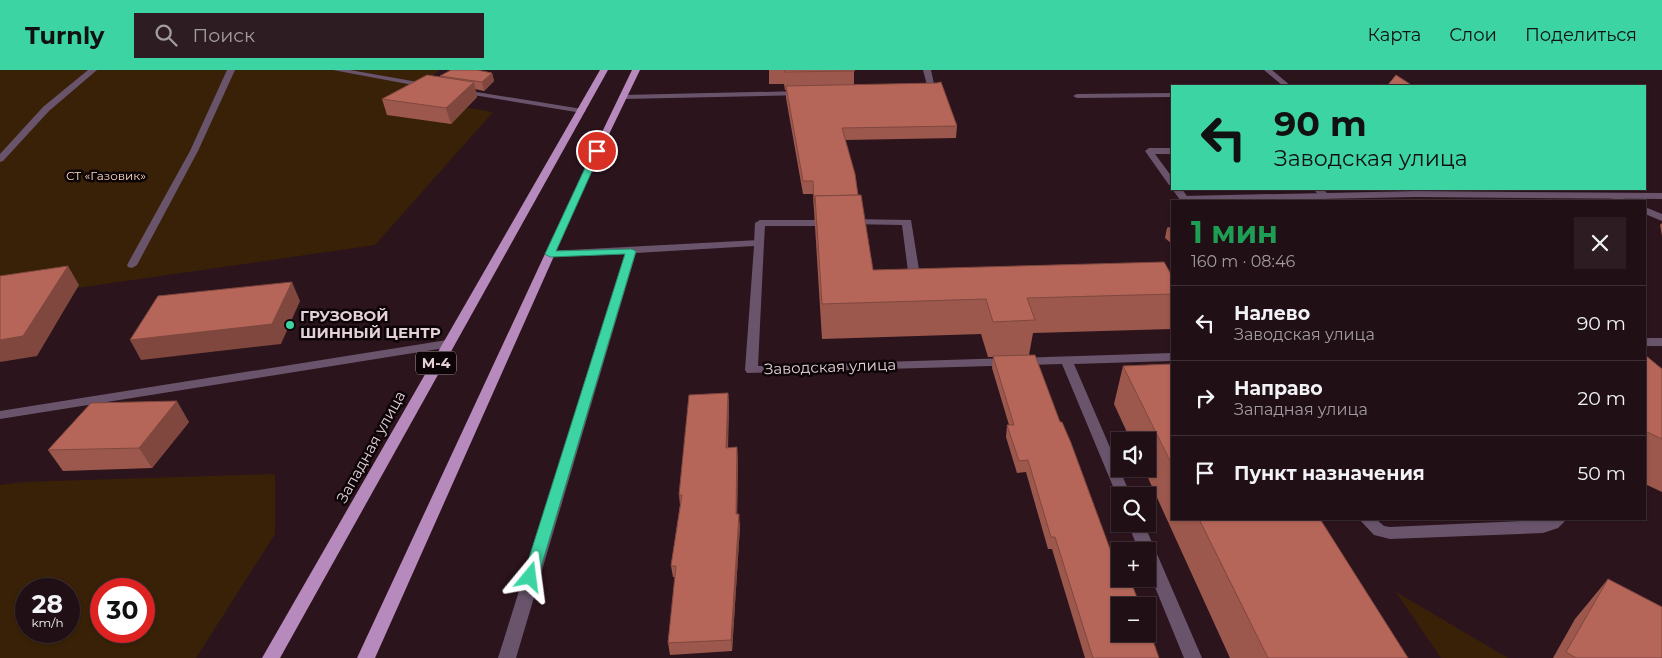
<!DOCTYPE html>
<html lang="ru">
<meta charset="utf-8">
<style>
body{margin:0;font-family:Montserrat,sans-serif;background:#2d1d23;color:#f1f3f6;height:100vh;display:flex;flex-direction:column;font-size:19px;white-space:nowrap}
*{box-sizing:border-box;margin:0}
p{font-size:16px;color:#a29ca1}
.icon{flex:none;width:28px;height:28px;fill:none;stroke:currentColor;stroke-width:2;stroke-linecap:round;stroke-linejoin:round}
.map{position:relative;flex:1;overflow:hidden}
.sheet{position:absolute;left:1171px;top:130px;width:475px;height:320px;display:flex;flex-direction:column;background:#210f16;border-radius:0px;box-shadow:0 1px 4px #0004,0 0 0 1px #3e2f35}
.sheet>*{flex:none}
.banner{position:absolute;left:1171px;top:15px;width:475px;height:105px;border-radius:0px;box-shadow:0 1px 4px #0004,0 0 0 1px #3e2f35;background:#3dd4a3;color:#111;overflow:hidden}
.tools{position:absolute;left:1111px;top:362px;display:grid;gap:10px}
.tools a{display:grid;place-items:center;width:45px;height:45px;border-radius:0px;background:#210f16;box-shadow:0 1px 4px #0004,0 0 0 1px #3e2f35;font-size:25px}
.speed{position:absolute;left:15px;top:508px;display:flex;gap:10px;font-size:25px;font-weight:700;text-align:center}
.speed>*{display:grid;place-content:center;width:65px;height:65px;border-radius:50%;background:#210f16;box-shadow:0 1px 4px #0004,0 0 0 1px #3e2f35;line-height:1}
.speed small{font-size:12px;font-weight:400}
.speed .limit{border:8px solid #d22;background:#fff;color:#111}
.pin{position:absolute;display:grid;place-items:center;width:42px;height:42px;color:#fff;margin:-21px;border:2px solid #fff;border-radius:50%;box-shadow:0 1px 5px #0007}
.me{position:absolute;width:55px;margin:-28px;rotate:16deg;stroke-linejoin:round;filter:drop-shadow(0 0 4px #0008)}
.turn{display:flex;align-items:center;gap:18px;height:105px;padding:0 20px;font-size:22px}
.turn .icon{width:65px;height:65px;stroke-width:2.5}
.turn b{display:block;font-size:35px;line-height:42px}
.round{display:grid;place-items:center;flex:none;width:52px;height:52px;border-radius:0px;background:#2d1d23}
.overview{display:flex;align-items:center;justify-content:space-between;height:85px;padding:0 20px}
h1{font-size:30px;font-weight:700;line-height:38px;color:#1e9e55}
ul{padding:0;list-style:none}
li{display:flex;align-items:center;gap:15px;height:75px;padding:0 20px;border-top:1px solid #3e2f35}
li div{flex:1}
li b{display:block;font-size:19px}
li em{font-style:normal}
header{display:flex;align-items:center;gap:30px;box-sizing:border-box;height:70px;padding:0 25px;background:#3dd4a3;color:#111}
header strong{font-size:24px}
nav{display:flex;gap:28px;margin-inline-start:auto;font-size:18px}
.search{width:350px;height:45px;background:#2d1d23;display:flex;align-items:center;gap:12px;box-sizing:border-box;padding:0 18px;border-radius:0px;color:#a29ca1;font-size:19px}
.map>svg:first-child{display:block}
</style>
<header>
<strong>Turnly</strong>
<div class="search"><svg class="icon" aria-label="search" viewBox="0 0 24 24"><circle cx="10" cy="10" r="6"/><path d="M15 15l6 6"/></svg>Поиск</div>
<nav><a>Карта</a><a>Слои</a><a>Поделиться</a></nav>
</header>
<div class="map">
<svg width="1662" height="588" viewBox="0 0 1662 588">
<rect width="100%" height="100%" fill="#2c141d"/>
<g fill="#382107" fill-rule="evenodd">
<polygon points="0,0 439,0 410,28 493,42 375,175 0,229"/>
<path d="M275,404v60l-79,124h-196v-173l23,-3zM26,519h43v42h-43zM101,519h43v42h-43z"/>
<polygon points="1396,522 1508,588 1441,588"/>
</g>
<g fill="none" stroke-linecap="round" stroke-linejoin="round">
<g fill="#69546c" fill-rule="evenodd">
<polygon points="88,0 97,0 49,41 3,91 0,92 0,84 43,37"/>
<polygon points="227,0 235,0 198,81 137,195 132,198 128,197 127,195 190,81"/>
<polygon points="333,0 350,0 429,14 433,16 429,18"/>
<polygon points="1264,0 1272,0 1291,16 1283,16"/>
<polygon points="458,19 582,39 586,41 582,43 461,23 457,21"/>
<polygon points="1172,23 1172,27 1077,28 1073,26 1077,24"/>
<polygon points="1172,78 1172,84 1155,84 1172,107 1172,116 1169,115 1145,81 1149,78"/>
<polygon points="1172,119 1182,119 1189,129 1187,131 1181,131"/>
<polygon points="1313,119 1323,119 1330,126 1325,129 1322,128"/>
<polygon points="1615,124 1630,131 1617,131 1612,129 1612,125"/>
<polygon points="1645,137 1662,144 1662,151 1645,144"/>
<polygon points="850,149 911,150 920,206 926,209 924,211 915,212 909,209 902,155 846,154 846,150"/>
<polygon points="760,150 830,150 835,153 830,156 765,156 764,173 759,176 754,173 755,153"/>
<polygon points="1359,449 1376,449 1384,456 1390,457 1567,449 1558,458 1543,463 1390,469 1374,465"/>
</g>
<g fill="#69546c" fill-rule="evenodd">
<polygon points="923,0 931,0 936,23 925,23 921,21 928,19"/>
<polygon points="802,21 806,23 805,25 623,29 619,27 623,25"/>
<polygon points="1416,121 1662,123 1662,129 1416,127 1213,131 1181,131 1179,129 1184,126"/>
<polygon points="759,170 764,173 758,296 1172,283 1172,291 1074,294 1131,426 1120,426 1120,430 1117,426 1062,294 747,303 745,300 754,176 636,183 516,588 498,588 625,183 550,187 545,184 550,181"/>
<rect x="1645" y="268" width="17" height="8"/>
<polygon points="447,270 453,274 451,277 0,349 0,341"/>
<polygon points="1128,454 1144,454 1202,588 1184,588 1148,500 1148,481 1139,481"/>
</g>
<g fill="#b78abd" fill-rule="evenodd">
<polygon points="600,0 608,0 280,588 262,588"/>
<polygon points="632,0 640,0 599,85 375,588 357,588 591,85"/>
</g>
</g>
<g fill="#9c584d">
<polygon points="769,0 854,0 854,15 957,56 956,68 845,70 858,125 873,200 1172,206 1172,259 1033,263 1029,285 1060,352 1120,506 1159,588 1085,588 1052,479 1048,479 1026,402 1017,403 1006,367 1007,355 1009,355 992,298 993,287 988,287 981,264 822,269 813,124 803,124 786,28 786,20 785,20 784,14 769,14"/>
<polygon points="492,3 494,11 484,21 475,19 477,27 451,54 387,45 382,29 441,7 440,6"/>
<polygon points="1662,153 1662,166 1660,155"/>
<polygon points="1172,157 1172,174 1165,168 1167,158"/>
<polygon points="1645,285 1662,299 1662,422 1645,414"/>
<polygon points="1172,294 1172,449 1320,449 1408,588 1230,588 1144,399 1148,399 1148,371 1131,371 1114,334 1123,296"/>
<polygon points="728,323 729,334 728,378 738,388 737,444 740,456 732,581 670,585 668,573 675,507 673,507 671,496 680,435 679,425"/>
<polygon points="189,352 152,398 63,401 48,380"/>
<polygon points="1608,509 1662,588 1553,588 1575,549"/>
</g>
<g fill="#7f473e">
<polygon points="492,3 494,11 484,21 482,12"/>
<polygon points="474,12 477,27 451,54 446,38"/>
<polygon points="68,196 79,215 37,286 0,292 0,270"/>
<polygon points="292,212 300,231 281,274 141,290 130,270"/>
<polygon points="728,323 729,334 727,389 726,378"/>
<polygon points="177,331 189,352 152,398 139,378"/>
<polygon points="737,377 738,388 737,456 736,444"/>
<polygon points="739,444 740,456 732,581 731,570"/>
</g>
<g fill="#b56659" stroke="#7f473e">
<polygon points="451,0 477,0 492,3 482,12 440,6"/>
<polygon points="784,0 854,0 855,1 785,2"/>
<polygon points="427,5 474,12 446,38 382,29"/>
<polygon points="1396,5 1413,16 1387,16"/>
<polygon points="941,12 957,56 842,58 855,104 858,125 815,126 814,134 813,111 803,111 786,16 937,13"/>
<polygon points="861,125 873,200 1164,192 1172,206 1172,224 1027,228 1035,250 993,252 986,229 822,234 815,126"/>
<polygon points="1172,157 1172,162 1167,158"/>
<polygon points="68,196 23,266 0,270 0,206"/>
<polygon points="292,212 272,254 130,270 158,226"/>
<polygon points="1035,285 1060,352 1062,352 1071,373 1120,506 1120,509 1130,509 1140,536 1120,536 1120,564 1148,564 1148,556 1159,588 1093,588 1055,467 1051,467 1028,390 1019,391 1007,355 1014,355 993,286"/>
<polygon points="1645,285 1662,299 1662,369 1645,361"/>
<polygon points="1172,294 1172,395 1123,296"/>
<polygon points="728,323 726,378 737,377 736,444 739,444 731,570 668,573 676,496 671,496 682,425 679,425 689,325"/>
<polygon points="177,331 139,378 48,380 91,333"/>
<polygon points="1199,449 1320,449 1408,588 1268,588"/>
<polygon points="1608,509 1662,537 1662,588 1576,588 1566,582"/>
</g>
<polygon fill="#3dd4a3" stroke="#288a6a" points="594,79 601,81 556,181 631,179 636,181 538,507 536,511 530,513 525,511 523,507 625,184 550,187 545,184"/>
<circle fill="#3dd4a3" stroke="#0d0407" stroke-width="2" cx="290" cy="255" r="5"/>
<g text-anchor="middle" stroke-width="5" stroke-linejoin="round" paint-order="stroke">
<g font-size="12" fill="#fdddbf" stroke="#0d0407">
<text x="106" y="110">СТ «Газовик»</text>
</g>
<rect fill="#0d0407" stroke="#a39499" stroke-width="1" x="416" y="281.5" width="40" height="23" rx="4"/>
<g font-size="14" font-weight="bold" fill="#e3d1d7">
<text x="436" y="298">М-4</text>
</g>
<g font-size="15" font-weight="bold" fill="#e3d1d7" stroke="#0d0407" text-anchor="start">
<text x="300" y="251">ГРУЗОВОЙ<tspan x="300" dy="17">ШИННЫЙ ЦЕНТР</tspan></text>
</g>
<g font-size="15" fill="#e3d1d7" stroke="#0d0407">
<text transform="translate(830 297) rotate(-2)" y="5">Заводская улица</text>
<text transform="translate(371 377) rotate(-61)" y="5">Западная улица</text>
</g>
</g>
</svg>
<div class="tools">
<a><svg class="icon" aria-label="sound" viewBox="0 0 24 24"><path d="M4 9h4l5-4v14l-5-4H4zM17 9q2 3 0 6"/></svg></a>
<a><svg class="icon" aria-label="search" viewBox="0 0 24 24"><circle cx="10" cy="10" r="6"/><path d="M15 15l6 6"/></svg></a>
<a>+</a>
<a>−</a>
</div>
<div class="speed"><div>28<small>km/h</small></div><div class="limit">30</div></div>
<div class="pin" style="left:597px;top:81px;background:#d93025"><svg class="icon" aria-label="arrive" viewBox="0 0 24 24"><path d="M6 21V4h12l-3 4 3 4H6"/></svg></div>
<svg class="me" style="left:530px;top:507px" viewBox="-20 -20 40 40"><path d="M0-17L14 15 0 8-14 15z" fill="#3dd4a3" stroke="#fff" stroke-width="4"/></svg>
<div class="banner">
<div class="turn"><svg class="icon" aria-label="left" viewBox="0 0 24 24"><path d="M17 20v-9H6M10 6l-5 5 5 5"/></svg><div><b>90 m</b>Заводская улица</div></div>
</div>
<section class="sheet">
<div class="overview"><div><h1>1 мин</h1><p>160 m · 08:46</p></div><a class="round"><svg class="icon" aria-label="close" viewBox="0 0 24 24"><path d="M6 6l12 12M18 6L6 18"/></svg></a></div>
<ul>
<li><svg class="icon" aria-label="left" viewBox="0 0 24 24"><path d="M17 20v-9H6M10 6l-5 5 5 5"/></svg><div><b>Налево</b><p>Заводская улица</p></div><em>90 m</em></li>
<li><svg class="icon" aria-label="right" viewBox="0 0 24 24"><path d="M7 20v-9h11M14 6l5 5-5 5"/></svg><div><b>Направо</b><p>Западная улица</p></div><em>20 m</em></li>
<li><svg class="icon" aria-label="arrive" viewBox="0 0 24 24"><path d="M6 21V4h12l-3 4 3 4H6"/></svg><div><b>Пункт назначения</b></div><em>50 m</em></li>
</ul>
</section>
</div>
